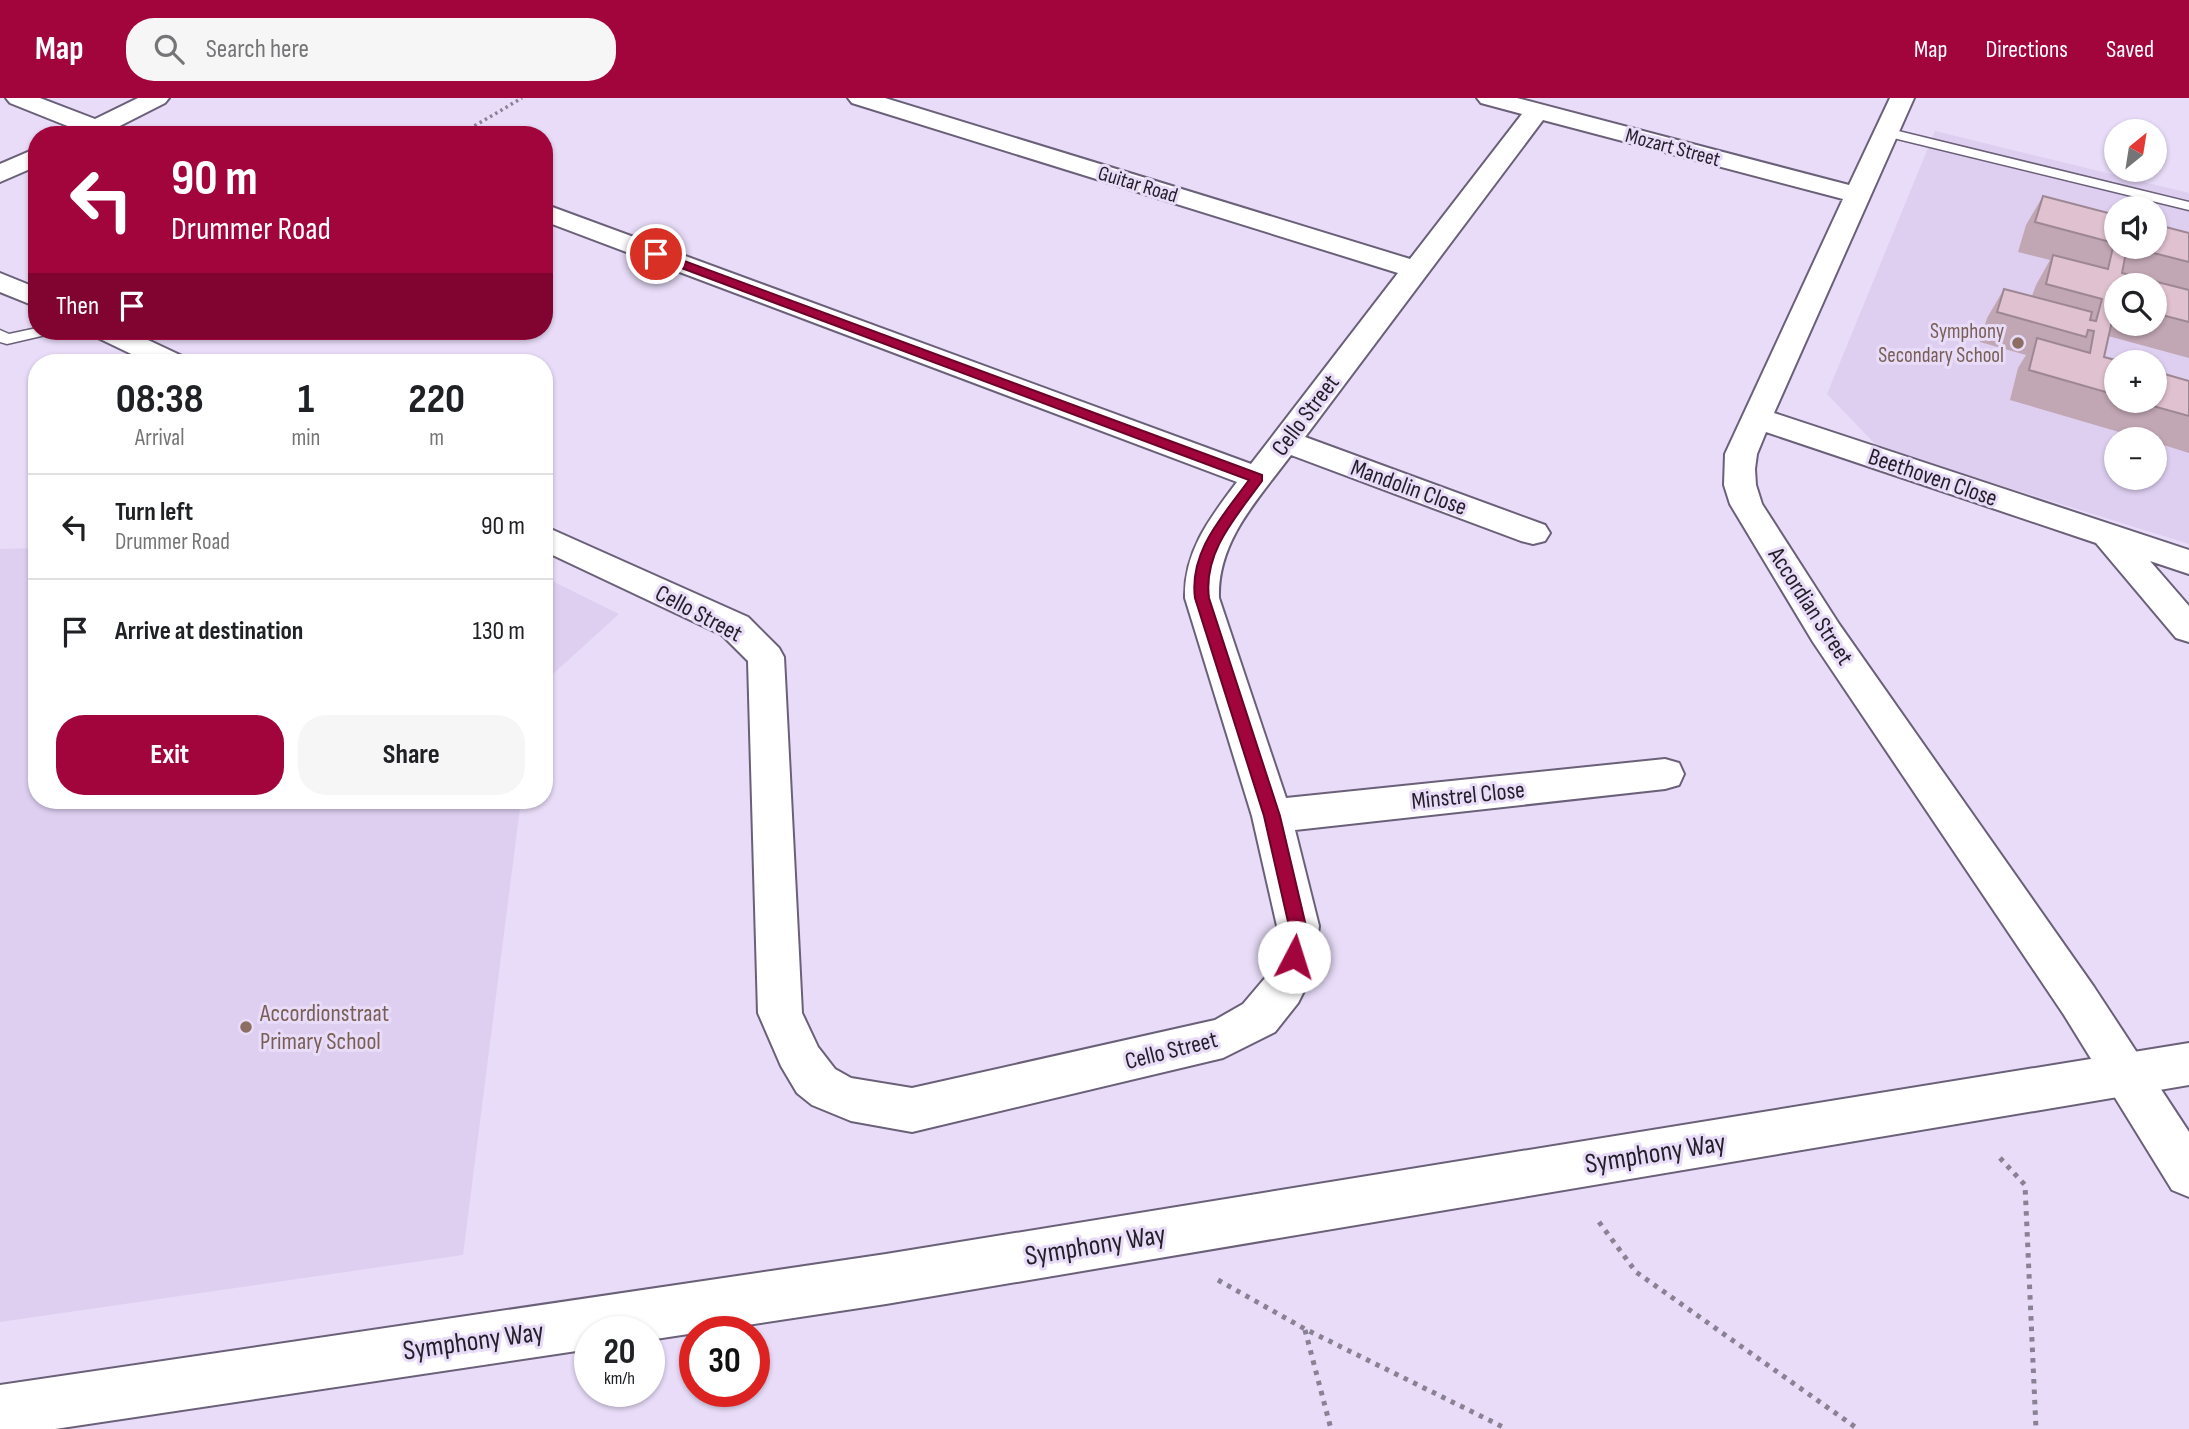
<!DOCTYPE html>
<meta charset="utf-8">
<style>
body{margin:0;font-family:"Sofia Sans Condensed",sans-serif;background:#f6f6f6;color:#202124;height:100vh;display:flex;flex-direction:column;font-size:26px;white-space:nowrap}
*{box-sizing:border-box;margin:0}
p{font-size:23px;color:#757577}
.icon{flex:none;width:38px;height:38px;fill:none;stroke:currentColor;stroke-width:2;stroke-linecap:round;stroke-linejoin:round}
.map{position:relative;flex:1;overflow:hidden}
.drawer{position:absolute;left:28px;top:256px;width:525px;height:455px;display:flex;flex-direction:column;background:#fff;border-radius:28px;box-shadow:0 2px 5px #0004}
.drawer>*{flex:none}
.hud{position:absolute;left:28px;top:28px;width:525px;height:214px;border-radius:28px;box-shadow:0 2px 5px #0004;background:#a2043c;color:#fff;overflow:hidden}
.needle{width:46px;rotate:30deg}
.controls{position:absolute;left:2104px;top:21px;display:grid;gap:14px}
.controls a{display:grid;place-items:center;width:63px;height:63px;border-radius:50%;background:#fff;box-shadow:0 2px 5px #0004;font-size:35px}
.speed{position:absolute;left:574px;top:1218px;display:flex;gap:14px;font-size:35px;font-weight:700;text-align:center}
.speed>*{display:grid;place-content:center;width:91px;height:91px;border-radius:50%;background:#fff;box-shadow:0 2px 5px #0004;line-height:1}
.speed small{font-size:18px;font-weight:400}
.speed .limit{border:10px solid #d22;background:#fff;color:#111}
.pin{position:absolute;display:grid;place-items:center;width:60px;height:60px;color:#fff;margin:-30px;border:4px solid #fff;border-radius:50%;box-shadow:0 2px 7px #0007}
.me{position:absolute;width:77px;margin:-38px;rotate:5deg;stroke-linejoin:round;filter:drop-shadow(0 0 5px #0008)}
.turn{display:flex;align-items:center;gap:24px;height:147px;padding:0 28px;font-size:32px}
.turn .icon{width:91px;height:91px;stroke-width:2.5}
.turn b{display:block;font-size:49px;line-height:60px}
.then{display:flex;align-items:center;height:66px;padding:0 28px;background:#0003;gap:14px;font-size:26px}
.eta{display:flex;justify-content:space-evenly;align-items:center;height:119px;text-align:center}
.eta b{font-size:42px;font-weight:700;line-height:49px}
.cta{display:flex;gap:14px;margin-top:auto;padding:14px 28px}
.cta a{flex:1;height:80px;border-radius:28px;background:#a2043c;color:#fff;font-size:28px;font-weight:700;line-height:80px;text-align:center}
.cta a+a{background:#f6f6f6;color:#202124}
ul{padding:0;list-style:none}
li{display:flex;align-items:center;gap:21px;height:105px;padding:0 28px;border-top:2px solid #e0e0e0}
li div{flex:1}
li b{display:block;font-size:26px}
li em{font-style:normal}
header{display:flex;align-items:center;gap:42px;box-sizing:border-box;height:98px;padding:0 35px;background:#a2043c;color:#fff}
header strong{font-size:33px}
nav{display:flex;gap:38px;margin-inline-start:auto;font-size:24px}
.search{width:490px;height:63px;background:#f6f6f6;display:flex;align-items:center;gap:18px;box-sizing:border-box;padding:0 24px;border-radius:28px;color:#757577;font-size:26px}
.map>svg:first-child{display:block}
</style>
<header>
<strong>Map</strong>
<div class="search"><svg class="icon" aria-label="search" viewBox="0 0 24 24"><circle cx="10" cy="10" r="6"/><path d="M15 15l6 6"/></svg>Search here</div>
<nav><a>Map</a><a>Directions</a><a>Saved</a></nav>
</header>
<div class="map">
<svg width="2189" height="1331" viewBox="0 0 2189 1331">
<rect width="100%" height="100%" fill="#e8dcf8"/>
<g fill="#decff1" fill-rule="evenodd">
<path d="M1935,33l254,62v351l-311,-97 -51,-53zM2116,110h38v39h-38zM2116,187h38v39h-38zM2116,264h38v39h-38zM2116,341h38v39h-38z"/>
<polygon points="37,450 37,702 521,702 463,1157 0,1224 0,451"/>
<polygon points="544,479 619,516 544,584"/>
</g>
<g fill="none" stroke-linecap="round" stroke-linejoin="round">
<defs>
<g id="lane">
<polygon points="1886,30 2189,104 2189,112 1881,37 1881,31"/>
<polygon points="37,230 37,233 52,233 50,236 7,246 0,244 0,232 9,236"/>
</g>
<g id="street">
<polygon points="6,0 40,0 95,21 138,0 169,0 165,5 102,37 70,37 75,31 10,5"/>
<path d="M848,0h37l525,161 112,-145 -41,-11 -4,-5h40l332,87 41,-87h24l-140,315 415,137v24l-39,-13 39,45v36l-13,-4 -80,-95 -330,-111 -9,22 -2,15 1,16 6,19 77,120 255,363 95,145v65l-17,-7 -108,-175 -251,-373 -83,-138 -6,-19 1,-31 118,-255 -300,-79 -238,317 240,88 5,8 -5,8 -12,3 -12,-3 -230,-86c-32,43 -74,86 -72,143l67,200 379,-39 14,4 5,11 -5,11 -14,4 -370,41 24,96 -4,31 -10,32 -7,14 -23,29 -52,26 -311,74 -61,-11 -39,-16 -15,-12 -16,-27 -23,-53 -10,-352 -26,-26 -178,-84v-25l204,91 31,31 5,9 18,356 16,34 17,22 16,9 61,10 303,-68 28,-16 22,-26 8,-21 4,-31 -25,-110 -67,-218c-1,-47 25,-80 52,-116l-693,-261v-17l707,260 147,-191 -546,-170z"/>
<polygon points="37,50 37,68 0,84 0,66"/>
<polygon points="0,175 37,190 37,209 0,194"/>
<polygon points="91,233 129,233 182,258 186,264 148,264 96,239"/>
</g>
<polygon id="secondary" points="2189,945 2189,987 886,1206 649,1242 649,1234 590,1234 590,1251 55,1331 0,1331 0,1287 886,1156"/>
</defs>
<use href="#lane" stroke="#6a6078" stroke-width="3"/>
<use href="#street" stroke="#6a6078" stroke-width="4"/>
<use href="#secondary" stroke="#6a6078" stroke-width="4"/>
<polyline stroke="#898194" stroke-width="3.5" stroke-dasharray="2.5 3.5" stroke-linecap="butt" points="459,37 522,0"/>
<g stroke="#898194" stroke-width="5" stroke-dasharray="4.5 6" stroke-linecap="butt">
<polyline points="2000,1060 2025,1087 2036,1331"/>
<polyline points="1599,1124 1636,1174 1858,1331"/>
<polyline points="1218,1182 1305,1231 1507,1331"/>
<polyline points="1305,1232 1331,1331"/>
</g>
<use href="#lane" fill="#fff" fill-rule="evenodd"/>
<use href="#street" fill="#fff" fill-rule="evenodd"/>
<use href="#secondary" fill="#fff" fill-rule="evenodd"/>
</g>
<path fill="#c1a6b3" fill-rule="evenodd" d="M2043,98l73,19v32h38l35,-14v125l-81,-22 -4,21 12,5v39h38l35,-20v72l-35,-11v-3h-11l-133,-39 8,-32 8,-13 -46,-13 7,-24 17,-29 28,7 4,-11 14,-25 -32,-8 8,-27zM2116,187h38v39h-38z"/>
<g fill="#e0c1d0" stroke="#9d8792" stroke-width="2">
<polygon points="2043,98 2116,117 2116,149 2127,149 2122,175 2189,192 2189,224 2154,215 2154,187 2116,187 2116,205 2104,259 2123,264 2116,264 2116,297 2029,272 2037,240 2090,255 2094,233 2088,232 2086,239 1997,214 2004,191 2092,214 2090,222 2096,223 2102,201 2046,186 2053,157 2108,171 2114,145 2035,124"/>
<polygon points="2154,126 2189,135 2189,164 2130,149 2154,149"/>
<polygon points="2154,273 2189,283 2189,318 2135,303 2154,303"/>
</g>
<path fill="#a2043c" stroke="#690327" stroke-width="2" d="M652,154h8l602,223v6c-26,36 -59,71 -53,117l71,218 26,110 -6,37 -6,2 -6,-2 -3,-6 4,-31 -25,-110 -69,-218c-6,-47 28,-82 54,-118l-597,-223z"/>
<g fill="#8d6e63" stroke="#e8dcf8" stroke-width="2.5">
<circle cx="2018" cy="245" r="7"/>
<circle cx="246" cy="929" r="7"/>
</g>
<g text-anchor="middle" stroke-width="6" stroke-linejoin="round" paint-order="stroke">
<g font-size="21" fill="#231e28" stroke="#e8dcf8">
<text transform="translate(1673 49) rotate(15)" y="7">Mozart Street</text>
<text transform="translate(1138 86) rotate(17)" y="7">Guitar Road</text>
</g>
<g font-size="21" fill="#785e54" stroke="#e8dcf8" text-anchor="end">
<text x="2004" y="240">Symphony<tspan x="2004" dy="24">Secondary School</tspan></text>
</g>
<g font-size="24" fill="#231e28" stroke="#e8dcf8">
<text transform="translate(1305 317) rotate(-53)" y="8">Cello Street</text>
<text transform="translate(1933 379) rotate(19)" y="8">Beethoven Close</text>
<text transform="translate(1409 389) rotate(20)" y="8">Mandolin Close</text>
<text transform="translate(1811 508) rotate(57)" y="8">Accordian Street</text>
<text transform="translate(699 515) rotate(28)" y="8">Cello Street</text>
<text transform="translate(1468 697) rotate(-6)" y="8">Minstrel Close</text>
<text transform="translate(1171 952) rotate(-14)" y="8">Cello Street</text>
</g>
<g font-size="24" fill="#785e54" stroke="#e8dcf8" text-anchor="start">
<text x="260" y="923">Accordionstraat<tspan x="260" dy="28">Primary School</tspan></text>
</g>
<g font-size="28" fill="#231e28" stroke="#e8dcf8">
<text transform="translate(1655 1054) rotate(-9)" y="10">Symphony Way</text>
<text transform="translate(1095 1146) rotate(-9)" y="10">Symphony Way</text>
<text transform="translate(473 1242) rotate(-8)" y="10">Symphony Way</text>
</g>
</g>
</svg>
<div class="controls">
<a><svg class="needle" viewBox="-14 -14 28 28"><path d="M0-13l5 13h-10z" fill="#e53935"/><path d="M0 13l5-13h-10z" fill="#757577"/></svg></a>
<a><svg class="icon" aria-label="sound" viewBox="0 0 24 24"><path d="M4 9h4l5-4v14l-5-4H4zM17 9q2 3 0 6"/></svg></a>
<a><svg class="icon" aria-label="search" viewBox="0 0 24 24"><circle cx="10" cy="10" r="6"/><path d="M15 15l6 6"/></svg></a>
<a>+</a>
<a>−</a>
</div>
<div class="speed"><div>20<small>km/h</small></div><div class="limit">30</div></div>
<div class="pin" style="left:656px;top:156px;background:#d93025"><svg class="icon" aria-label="arrive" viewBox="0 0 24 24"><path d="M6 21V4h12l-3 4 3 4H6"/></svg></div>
<svg class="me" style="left:1294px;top:859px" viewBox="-20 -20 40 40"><circle r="19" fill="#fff"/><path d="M0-13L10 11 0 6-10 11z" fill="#a2043c"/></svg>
<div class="hud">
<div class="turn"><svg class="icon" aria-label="left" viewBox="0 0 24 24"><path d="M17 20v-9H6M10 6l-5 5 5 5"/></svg><div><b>90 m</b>Drummer Road</div></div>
<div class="then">Then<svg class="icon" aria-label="arrive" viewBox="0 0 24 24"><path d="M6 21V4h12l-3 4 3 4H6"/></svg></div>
</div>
<section class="drawer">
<div class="eta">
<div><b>08:38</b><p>Arrival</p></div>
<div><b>1</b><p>min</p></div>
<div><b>220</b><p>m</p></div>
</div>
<ul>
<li><svg class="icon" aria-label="left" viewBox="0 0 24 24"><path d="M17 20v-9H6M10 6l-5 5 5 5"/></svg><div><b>Turn left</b><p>Drummer Road</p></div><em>90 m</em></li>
<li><svg class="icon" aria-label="arrive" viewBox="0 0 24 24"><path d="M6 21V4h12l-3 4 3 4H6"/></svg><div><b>Arrive at destination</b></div><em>130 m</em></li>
</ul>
<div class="cta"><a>Exit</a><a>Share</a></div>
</section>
</div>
